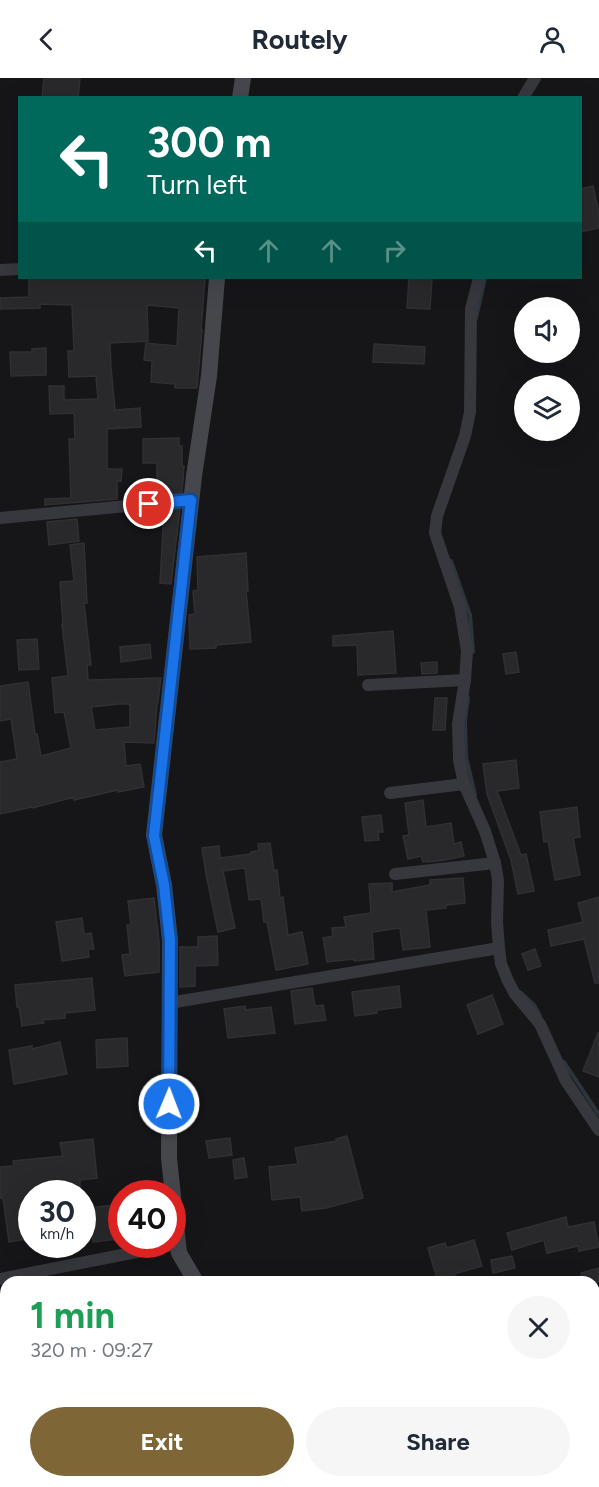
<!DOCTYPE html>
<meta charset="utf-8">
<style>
body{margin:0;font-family:Figtree,sans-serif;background:#f6f6f7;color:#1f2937;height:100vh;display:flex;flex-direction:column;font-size:22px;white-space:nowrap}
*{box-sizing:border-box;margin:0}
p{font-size:20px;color:#747a83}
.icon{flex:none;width:33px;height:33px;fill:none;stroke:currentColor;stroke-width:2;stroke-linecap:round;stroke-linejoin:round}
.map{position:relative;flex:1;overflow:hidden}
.panel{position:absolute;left:0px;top:1198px;width:600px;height:212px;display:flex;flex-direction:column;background:#fff;border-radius:18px 18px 0 0;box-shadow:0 6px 24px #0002}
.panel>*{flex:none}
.hud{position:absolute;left:18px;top:18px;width:564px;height:183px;border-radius:0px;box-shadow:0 6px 24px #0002;background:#00695c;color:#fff;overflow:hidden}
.controls{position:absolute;left:514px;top:219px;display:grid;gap:12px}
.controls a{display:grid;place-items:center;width:66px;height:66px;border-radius:50%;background:#fff;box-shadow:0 6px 24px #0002;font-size:30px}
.speed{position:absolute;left:18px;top:1102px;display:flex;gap:12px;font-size:30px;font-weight:700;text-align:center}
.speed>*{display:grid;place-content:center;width:78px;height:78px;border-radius:50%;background:#fff;box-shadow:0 6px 24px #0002;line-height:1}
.speed small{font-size:15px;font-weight:400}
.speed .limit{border:9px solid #d22;background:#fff;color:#111}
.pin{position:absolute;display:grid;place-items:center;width:51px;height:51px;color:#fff;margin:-26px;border:3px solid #fff;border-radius:50%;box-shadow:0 2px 6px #0007}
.me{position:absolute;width:66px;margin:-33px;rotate:1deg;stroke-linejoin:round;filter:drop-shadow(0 0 4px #0008)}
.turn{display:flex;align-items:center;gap:21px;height:126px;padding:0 30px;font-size:27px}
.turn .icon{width:78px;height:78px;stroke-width:2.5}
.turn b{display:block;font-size:42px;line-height:51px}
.lanes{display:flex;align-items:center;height:57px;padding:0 30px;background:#0003;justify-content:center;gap:30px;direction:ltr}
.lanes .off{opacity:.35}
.round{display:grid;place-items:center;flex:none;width:63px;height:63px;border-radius:32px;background:#f6f6f7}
.overview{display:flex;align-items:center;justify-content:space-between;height:102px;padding:0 30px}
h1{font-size:36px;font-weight:700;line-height:45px;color:#1e9e55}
.primary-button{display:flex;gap:12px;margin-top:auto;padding:12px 30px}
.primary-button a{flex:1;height:69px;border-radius:36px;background:#7e6636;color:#fff;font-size:24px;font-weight:700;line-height:69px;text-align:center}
.primary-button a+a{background:#f6f6f7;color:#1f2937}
header{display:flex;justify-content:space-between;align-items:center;height:78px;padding:0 30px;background:#fff;font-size:27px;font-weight:700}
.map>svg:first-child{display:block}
</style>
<header><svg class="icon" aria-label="back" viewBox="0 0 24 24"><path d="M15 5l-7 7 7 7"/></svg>Routely<svg class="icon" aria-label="person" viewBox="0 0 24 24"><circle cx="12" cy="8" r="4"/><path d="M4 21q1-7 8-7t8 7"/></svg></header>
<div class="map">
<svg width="599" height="1409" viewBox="0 0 599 1409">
<rect width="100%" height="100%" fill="#161618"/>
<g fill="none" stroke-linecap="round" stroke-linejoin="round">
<g stroke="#2c353c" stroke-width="4">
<polyline points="476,240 485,200"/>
<polyline points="451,483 470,537 473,574"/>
<polyline points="468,620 465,642 466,679 475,717"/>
<polyline points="520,914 534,927 540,938"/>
<polyline points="564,984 599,1037"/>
</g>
</g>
<g fill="#29292c" stroke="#303034" stroke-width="1.5" fill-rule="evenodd">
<polygon points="44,0 80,0 78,20 42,20"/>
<polygon points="593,108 599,135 599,150 580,154 580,111"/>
<polygon points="29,200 205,200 201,252 202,252 197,310 175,310 175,306 151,304 152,283 144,282 146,265 177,268 179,230 147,227 148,263 110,265 111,289 115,332 140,330 141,349 107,351 107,391 122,391 121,403 117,403 117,421 45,427 45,421 71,420 69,361 75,361 74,335 50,336 49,308 64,308 64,322 98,321 96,298 69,299 68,273 74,273 72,227 40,226 40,230 0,231 0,220 29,219"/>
<polygon points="409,200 432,200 430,231 407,230"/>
<polygon points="374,266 425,269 424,286 373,284"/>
<polygon points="46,270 46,297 11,298 10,274 32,274 32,271"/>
<polygon points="179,360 179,368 182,368 182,388 184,388 182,415 160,417 160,410 157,410 157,385 143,385 143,361"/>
<polygon points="180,431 171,506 160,505 164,433"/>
<polygon points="77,441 79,463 49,467 47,444"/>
<path d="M84,465l3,60h-3l7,62h-4l1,15 73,-2 -3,24 -1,1 -3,40 -30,-1 2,24 14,-2 4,23 -26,5v-2l-44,10v-3l-41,11 -1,-1 -32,7v-52l17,-3 -6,-40 -11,2v-35l28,-4 7,52h2l4,22 30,-8 -7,-36 -9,1 -3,-35 16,-2 -6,-52h1l-3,-42 14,-1 -4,-36zM119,626h11v23l-35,3 -4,-23z"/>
<polygon points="246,475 248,513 246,513 251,564 216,567 216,570 190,571 189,539 189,537 195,536 193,513 198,512 197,479"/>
<polygon points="393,553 396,595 358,597 357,567 333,568 333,558"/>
<polygon points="37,561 39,591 19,592 17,562"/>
<polygon points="150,566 151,580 121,584 120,569"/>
<polygon points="516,574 519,594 506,596 503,576"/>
<polygon points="437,584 437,595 422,596 421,585"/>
<polygon points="435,620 447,620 445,652 433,652"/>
<polygon points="516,682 519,710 497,713 521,777 526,776 534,813 518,816 511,782 487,716 483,686"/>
<polygon points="423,722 426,749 451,745 454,766 461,764 464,778 445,782 428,784 428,783 423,784 421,778 408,781 403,758 409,757 405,725"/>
<polygon points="577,729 580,759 573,760 580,797 555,802 548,763 544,764 540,734"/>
<polygon points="381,737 383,754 378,754 379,762 365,763 362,739"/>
<polygon points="270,765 274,793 277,792 280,820 283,819 288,857 302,854 308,886 276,892 267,844 264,844 261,821 249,822 245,790 223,793 235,850 218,854 206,796 202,770 219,768 220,780 251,776 251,774 259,773 258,766"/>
<polygon points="463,800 465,825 446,827 446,830 426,832 430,869 403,872 400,850 372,854 374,881 354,883 354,881 327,884 323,860 333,858 332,850 346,849 344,839 371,835 369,806 392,805 392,814 430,807 430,802"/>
<polygon points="599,819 599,905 595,905 584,861 551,868 548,852 583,844 578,825"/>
<polygon points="154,820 159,863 159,894 125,898 122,877 130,876 127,847 131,847 128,823"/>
<polygon points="82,840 84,856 91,855 94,871 88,871 89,879 62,883 56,844"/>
<polygon points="217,858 218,887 195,888 195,908 180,909 180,869 198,869 198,859"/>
<polygon points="535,871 541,888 528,892 522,876"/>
<polygon points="92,900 95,932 65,935 65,940 43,942 44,945 22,948 19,929 17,929 15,907"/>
<polygon points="399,908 401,929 377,932 377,935 355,938 352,914"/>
<polygon points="312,910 315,928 323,927 326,942 295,946 291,913"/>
<polygon points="492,917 503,946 478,956 467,927"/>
<polygon points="245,928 246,932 271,929 275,955 228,960 224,931"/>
<polygon points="598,955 599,955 599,999 583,993"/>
<polygon points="127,960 128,988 97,990 96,962"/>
<polygon points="60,964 67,996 14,1006 9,972 32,968 32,971"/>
<polygon points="347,1058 363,1120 326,1130 302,1133 300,1119 272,1122 269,1089 298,1086 295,1070 337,1063 336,1061"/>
<polygon points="230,1060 232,1077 209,1080 206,1063"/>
<polygon points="93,1061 97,1100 80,1102 80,1109 71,1110 72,1116 32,1116 32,1160 9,1164 3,1120 0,1120 0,1089 14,1088 13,1083 63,1078 60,1065"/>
<polygon points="244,1080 247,1099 235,1101 233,1082"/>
<polygon points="115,1127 119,1161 93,1164 89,1130"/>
<polygon points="566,1139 568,1149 594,1144 599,1169 579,1173 578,1168 547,1175 544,1162 512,1172 507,1155"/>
<polygon points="474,1162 482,1188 454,1196 456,1201 445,1204 438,1204 428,1170 445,1165 447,1170"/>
<polygon points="512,1178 515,1190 493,1195 491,1182"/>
<polygon points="599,1190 599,1204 584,1204 581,1195"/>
</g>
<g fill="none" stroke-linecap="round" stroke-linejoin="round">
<g stroke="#37383d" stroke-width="12">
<polyline points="523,20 535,0"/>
<polyline points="0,192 20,191"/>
<polyline points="479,200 471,231 470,334 465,358 437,438 435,455 460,529 467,573 465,602 458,646 459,682 464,706 485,753 495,785 498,802 497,844 499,870 501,886 508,903 515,916 540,946 566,1003 599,1052"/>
<polyline points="0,440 191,422"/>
<polyline points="368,607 465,602"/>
<polyline points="390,715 464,706"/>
<polyline points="395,796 495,785"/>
<polyline points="169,925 499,870"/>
<polyline points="0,1201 172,1167"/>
<polyline points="594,1230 599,1229"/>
<polyline points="594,1314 599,1312"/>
<polyline points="0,1359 6,1358"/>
<polyline points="565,1409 571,1407 570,1404"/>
</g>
<g stroke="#45474d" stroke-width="16">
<polyline points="240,20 243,0"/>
<polyline points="196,1204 179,1175 169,1080 170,862 164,807 154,757 194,398 209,298 217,200"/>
<polyline points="203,1409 205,1404"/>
</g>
</g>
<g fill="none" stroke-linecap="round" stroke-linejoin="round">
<defs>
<polyline id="route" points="149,426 191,422 154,758 164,807 170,862 169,1026"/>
</defs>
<use href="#route" stroke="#114b97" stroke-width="15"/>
<use href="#route" stroke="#1a73e8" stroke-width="10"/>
</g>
</svg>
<div class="controls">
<a><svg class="icon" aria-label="sound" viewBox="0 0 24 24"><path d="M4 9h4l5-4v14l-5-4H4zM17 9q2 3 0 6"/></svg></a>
<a><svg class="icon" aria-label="layers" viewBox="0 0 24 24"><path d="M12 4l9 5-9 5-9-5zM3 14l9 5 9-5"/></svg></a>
</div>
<div class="speed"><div>30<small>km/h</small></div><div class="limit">40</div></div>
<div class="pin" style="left:149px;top:426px;background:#d93025"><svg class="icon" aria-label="arrive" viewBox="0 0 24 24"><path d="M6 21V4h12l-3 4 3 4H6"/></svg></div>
<svg class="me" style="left:169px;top:1026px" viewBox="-20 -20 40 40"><circle r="17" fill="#1a73e8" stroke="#fff" stroke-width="3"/><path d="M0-11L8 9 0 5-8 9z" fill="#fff"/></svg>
<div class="hud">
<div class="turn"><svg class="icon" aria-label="left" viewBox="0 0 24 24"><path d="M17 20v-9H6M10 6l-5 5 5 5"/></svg><div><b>300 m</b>Turn left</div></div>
<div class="lanes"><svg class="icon" aria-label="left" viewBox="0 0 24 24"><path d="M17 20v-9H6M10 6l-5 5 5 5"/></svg><svg class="icon off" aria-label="ahead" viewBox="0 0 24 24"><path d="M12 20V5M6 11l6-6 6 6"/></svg><svg class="icon off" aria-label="ahead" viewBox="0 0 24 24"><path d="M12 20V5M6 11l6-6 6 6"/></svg><svg class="icon off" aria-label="right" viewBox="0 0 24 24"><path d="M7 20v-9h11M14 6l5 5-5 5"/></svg></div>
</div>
<section class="panel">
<div class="overview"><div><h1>1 min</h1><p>320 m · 09:27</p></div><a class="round"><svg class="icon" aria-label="close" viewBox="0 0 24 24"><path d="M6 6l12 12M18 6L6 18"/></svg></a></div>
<div class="primary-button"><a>Exit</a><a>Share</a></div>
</section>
</div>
